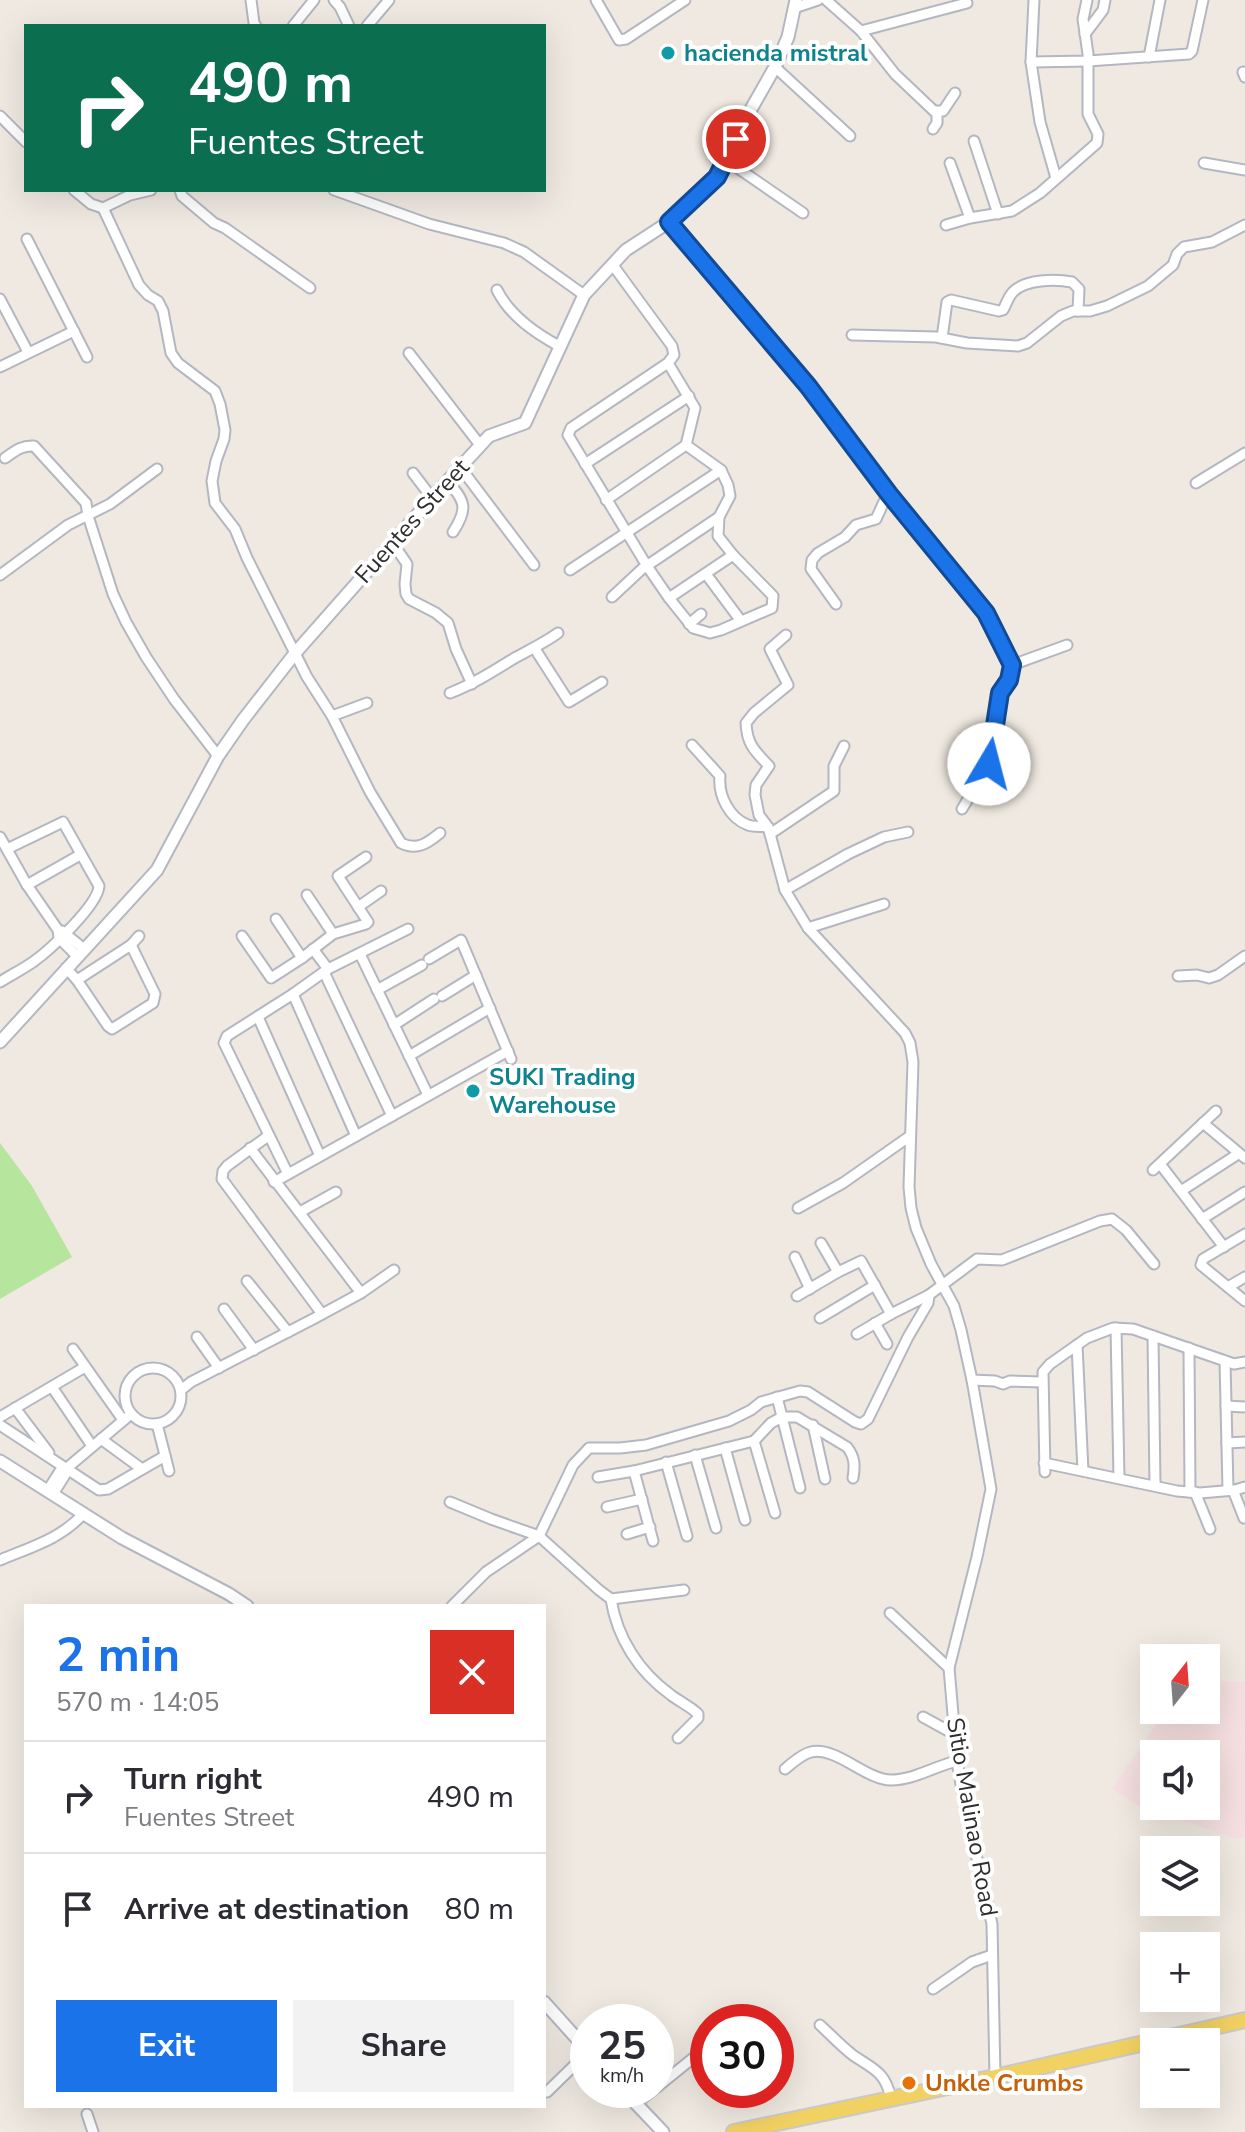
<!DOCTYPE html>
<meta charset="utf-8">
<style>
body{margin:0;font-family:"Nunito Sans",sans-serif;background:#f2f2f3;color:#2b2b33;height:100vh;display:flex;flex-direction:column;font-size:30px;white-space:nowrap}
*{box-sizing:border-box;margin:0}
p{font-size:26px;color:#7c7c81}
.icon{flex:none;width:44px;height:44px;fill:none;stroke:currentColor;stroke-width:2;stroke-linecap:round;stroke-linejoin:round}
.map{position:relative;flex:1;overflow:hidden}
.panel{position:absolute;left:24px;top:1604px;width:522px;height:504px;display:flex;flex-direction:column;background:#fff;border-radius:0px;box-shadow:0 8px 32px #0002}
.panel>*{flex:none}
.banner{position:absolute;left:24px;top:24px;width:522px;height:168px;border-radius:0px;box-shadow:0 8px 32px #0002;background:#0b6e4f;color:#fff;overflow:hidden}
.needle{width:52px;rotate:17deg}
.tools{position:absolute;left:1140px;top:1644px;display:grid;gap:16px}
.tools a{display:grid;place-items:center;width:80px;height:80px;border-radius:0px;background:#fff;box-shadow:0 8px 32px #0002;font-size:40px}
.speed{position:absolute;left:570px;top:2004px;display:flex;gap:16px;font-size:40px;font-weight:700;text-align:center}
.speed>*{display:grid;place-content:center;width:104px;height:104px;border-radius:50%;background:#fff;box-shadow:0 8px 32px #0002;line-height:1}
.speed small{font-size:20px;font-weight:400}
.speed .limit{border:12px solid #d22;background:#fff;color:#111}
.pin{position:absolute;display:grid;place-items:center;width:68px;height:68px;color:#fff;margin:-34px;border:4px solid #fff;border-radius:50%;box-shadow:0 2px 8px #0007}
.me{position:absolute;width:88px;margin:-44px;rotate:8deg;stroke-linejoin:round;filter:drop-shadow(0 0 6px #0008)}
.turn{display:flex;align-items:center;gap:28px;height:168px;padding:0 32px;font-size:36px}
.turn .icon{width:104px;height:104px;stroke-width:2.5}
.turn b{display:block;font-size:56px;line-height:68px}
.round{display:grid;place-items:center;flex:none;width:84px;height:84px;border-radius:0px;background:#f2f2f3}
.head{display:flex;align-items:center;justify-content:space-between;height:136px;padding:0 32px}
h1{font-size:48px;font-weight:700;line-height:60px;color:#1a73e8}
.primary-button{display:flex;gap:16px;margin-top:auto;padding:16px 32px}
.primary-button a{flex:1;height:92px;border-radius:0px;background:#1a73e8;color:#fff;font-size:32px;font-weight:700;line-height:92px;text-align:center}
.primary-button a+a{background:#f2f2f3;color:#2b2b33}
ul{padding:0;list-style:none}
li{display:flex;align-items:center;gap:24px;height:112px;padding:0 32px;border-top:2px solid #e1e1e2}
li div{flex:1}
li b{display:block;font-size:30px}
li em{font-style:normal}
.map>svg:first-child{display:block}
</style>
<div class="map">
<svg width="1245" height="2132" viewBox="0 0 1245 2132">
<rect width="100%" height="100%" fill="#efe9e1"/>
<path fill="#f5dfe0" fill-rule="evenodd" d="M1206,1680l39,2v155l-8,2 -46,-16 -44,-12 -35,-22 54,-79h40zM1206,1754v52h-52v-52z"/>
<polygon fill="#b6e59e" points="0,1143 32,1186 72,1257 0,1299"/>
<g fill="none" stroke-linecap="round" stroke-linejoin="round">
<defs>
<g id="minor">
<polyline points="251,0 254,23 256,26"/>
<polyline points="334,0 340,7 349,26"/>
<polyline points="596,0 619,40 626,39 685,0"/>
<polyline points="826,0 861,31 895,74 934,111 943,111 955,93"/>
<polyline points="1034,0 1031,62 1040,122 1056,178"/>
<polyline points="794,8 818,0"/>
<polyline points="293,26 314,0"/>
<polyline points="367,26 389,0"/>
<polyline points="861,31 967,3"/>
<polyline points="1085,34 1103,10 1105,0"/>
<polyline points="1149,57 1160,0"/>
<polyline points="1031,62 1088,61 1189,54 1192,51 1203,0"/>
<polyline points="775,67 850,136"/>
<polyline points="1243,72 1245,77"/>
<polyline points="0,116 26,142"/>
<polyline points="933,129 937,123 937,112"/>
<polyline points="974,141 998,214"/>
<polyline points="726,160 803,213"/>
<polyline points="950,163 970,218"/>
<polyline points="1204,163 1245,170"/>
<polyline points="74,190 91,204 103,208 130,195 151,190"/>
<polyline points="180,190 182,196 214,223 225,228 310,288"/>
<polyline points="334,190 429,224 504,243 524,252 584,295"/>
<path d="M103,208l36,77 9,10 10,6 5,10 8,42 7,10 37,28 5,13 5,26 -1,9 -8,22 -4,20 3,22 20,26 12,29 60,119 25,39 38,76 31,51c16,8 27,0 39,-10"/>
<polyline points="669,222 808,386 889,494 986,613 1012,665 1009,680 1000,693 989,764 962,809"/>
<polyline points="946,225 970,218 1012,211 1040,193 1097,143 1098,134 1088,114 1088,54 1083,19 1087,0"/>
<polyline points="27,239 87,357"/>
<polyline points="612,264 672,346 674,355 668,363 571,428 568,435 647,566 669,598 693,628 710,633 721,630 772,608 773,596 733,555 718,536 719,517 730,496 728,485 721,470 686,445 695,408 668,363"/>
<path d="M497,290c13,26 38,43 62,56"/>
<polyline points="0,299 28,352"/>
<polyline points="852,335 936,337 967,343 1018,346 1027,343 1061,316 1073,311 1090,311 1107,306 1148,286 1173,265 1177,254 1184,247 1212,242 1245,225"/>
<path d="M942,338l5,-36 4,-2 48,11 4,-1c3,-5 5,-13 10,-18 12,-13 43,-13 59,-10l7,7 -1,22"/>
<polyline points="409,353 480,445"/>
<polyline points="0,367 74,331"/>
<path d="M5,458c10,-7 17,-13 29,-12l52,57 2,13 25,78 13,28 20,35 28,42 44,57"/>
<polyline points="585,464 689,396"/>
<polyline points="460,467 534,565"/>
<polyline points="413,473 432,498"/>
<path d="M447,481c19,20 21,28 6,51"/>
<polyline points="1196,483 1245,453"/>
<polyline points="606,500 686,445"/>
<polyline points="392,542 407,564 405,584 406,594 409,599 436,613 448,623 456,649 472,684"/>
<polyline points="570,570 721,470"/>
<polyline points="706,574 741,621"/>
<polyline points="0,575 68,525 110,504 157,469"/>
<polyline points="612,597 642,569 719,517"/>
<polyline points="669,598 733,555"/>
<polyline points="836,604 811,569 812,560 818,553 845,537 856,525 876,519 888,493"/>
<polyline points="689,624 701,614"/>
<path d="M786,635l-16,14 18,36 -34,28 -8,10c1,22 9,28 23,43l-13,19 -1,10 4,20 9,12 2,7 15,56 23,38 97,105 5,10 3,19 -4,125 2,21 5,20 15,36 23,42 7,24 11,50 19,109 -14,68 -28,111 8,93 7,41 28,122 3,153"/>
<polyline points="535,649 569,702 602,682"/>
<polyline points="1012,665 1067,645"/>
<path d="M450,693c23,-9 42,-21 63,-34 16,-9 31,-16 45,-26"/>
<polyline points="332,716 367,703"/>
<path d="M692,745l28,31c-2,19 9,42 28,49 5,2 14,1 20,2"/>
<polyline points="770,834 834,791 834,766 844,746"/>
<polyline points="0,837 27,885 58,930 59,938 77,956"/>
<polyline points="27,885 80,855"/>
<polyline points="785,890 848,854 884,837 908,832"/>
<polyline points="307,895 333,934"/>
<polyline points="358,907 381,891"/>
<polyline points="276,919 302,958"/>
<polyline points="808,928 884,904"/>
<polyline points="62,931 84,949"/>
<polyline points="242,936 271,978 302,958 333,934 366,924 368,922 338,876 366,857"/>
<polyline points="313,949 328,969"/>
<polyline points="360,954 428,1095"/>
<polyline points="429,959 461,940 511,1059"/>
<polyline points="66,968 77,980 108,1026 112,1029 153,1003 155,994 131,945"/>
<polyline points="324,972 392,1116"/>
<polyline points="1178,976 1197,975 1209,978 1218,975 1245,956"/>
<polyline points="77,980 131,945 139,936"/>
<path d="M0,982c11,-7 23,-13 33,-20 17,-12 65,-57 66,-76l-36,-64 -56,27"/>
<polyline points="377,990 422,965"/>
<polyline points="293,994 356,1136"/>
<polyline points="442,996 476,975"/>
<polyline points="258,1017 320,1156"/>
<polyline points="394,1025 434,999"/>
<polyline points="409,1056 490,1008"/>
<polyline points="1203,1123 1245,1158"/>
<polyline points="268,1136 227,1166 223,1171 222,1179 322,1314"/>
<polyline points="250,1148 361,1293"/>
<polyline points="1160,1164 1224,1247"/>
<polyline points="1153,1170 1216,1111"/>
<polyline points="288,1174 224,1043 227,1036 293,994 328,969 408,929"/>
<polyline points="274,1182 508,1051"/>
<polyline points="1181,1191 1238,1154"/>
<polyline points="798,1208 843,1183 910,1136"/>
<polyline points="300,1212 336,1192"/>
<polyline points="1202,1219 1245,1192"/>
<polyline points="1245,1234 1203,1259 1201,1265 1245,1301"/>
<polyline points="821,1243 838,1272"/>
<polyline points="795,1257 810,1289"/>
<polyline points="247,1281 288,1332"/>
<polyline points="1228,1287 1245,1277"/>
<polyline points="797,1296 838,1272 861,1261 891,1314"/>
<polyline points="224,1309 254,1350"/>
<polyline points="820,1318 875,1285"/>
<polyline points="875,1323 887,1344"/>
<polyline points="1116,1328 1119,1478"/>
<polyline points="857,1334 891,1314 929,1295 977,1259 1002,1260 1100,1221 1112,1219 1126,1230 1154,1264"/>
<polyline points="1153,1336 1155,1485"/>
<polyline points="197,1337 219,1368"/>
<polyline points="1077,1345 1083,1471"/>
<polyline points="1189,1348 1190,1492"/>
<polyline points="73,1349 123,1420"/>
<polyline points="1225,1361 1228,1490"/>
<circle cx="153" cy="1396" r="28"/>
<polyline points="972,1380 995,1381 1003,1384 1010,1381 1042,1382"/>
<polyline points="52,1387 92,1446"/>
<polyline points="181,1390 191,1382 315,1318 361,1293 394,1270"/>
<polyline points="777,1397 800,1488"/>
<polyline points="1226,1406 1245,1407"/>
<polyline points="15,1408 49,1453"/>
<polyline points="0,1417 85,1367"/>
<polyline points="157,1424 169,1471"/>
<polyline points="0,1425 99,1490 108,1489 165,1456"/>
<polyline points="813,1425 825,1479"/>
<polyline points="101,1439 142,1469"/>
<polyline points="754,1441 775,1513"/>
<polyline points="1227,1443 1245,1442"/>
<polyline points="725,1448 745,1520"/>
<polyline points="695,1455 716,1528"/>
<polyline points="666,1462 687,1536"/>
<polyline points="1044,1463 1177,1491 1200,1493 1235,1490 1245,1487"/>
<polyline points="634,1471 653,1541"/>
<polyline points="1045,1472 1043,1372 1050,1364 1087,1338 1113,1328 1133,1329 1234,1364 1245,1362"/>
<path d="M598,1477l36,-6 120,-30 17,-18 11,-6h15l50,30c8,10 8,19 6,31"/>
<polyline points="48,1490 60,1471 67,1468 131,1414"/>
<polyline points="1233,1490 1244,1518"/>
<polyline points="1195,1492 1210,1529"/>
<polyline points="53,1494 65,1475 67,1468"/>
<path d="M450,1502l41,17 48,17 60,54 12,9c6,39 28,73 60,96 9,7 19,11 27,19v4l-20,20"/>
<polyline points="607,1507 642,1499"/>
<polyline points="627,1534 650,1527"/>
<path d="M0,1560c31,-13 61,-21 84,-47"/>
<polyline points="611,1599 684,1590"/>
<polyline points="452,1606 486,1572 539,1536 573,1465 589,1448 620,1448 646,1445 729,1421 751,1410 761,1402 800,1391 808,1392 855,1422 861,1424 868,1419 908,1337 928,1303 929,1295"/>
<polyline points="890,1613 949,1668"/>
<polyline points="923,1717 954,1734"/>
<path d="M785,1769c7,-6 17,-15 26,-17 25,-6 55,28 80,28 23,0 44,-14 66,-19"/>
<polyline points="933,1989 972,1962 992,1955"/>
<path d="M820,2025c11,10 22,22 34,31 20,13 32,17 37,43"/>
<polyline points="656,2088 708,2046"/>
<polyline points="547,2092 588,2052"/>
<polyline points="635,2104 653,2090"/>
<polyline points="87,2114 93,2132"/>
</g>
<g id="tertiary">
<polyline points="0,1042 157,870 218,756 243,720 296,652 432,498 489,436 525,423 584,295 626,250 669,222 717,177 746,118 775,67 788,37 796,0"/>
<polyline points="0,1461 122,1538 229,1594 247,1606"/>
<polyline points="544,2002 588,2051"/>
<polyline points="623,2090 663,2132"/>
</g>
<polyline id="primary" points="734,2132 995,2077 1245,2020"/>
</defs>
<use href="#minor" stroke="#b4b7c1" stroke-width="13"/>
<use href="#tertiary" stroke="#b4b7c1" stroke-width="15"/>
<use href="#primary" stroke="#c9c9c9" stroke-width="18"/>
<use href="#minor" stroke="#fff" stroke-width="9"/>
<use href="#tertiary" stroke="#fff" stroke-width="11"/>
<use href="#primary" stroke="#f2d163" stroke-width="14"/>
</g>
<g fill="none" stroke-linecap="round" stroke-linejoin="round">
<defs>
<polyline id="route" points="736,139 717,177 669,222 808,386 889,494 986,613 1012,665 1009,680 1000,693 989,764"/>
</defs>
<use href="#route" stroke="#114b97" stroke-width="20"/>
<use href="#route" stroke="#1a73e8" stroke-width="14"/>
</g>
<g fill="#0f9aa8" stroke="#fff" stroke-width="3">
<circle cx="668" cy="53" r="8"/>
<circle cx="473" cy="1091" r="8"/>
</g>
<circle fill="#e8710a" stroke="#fff" stroke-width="3" cx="909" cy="2083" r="8"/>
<g text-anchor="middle" stroke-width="8" stroke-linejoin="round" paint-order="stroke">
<g font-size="24" font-weight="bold" fill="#0d838f" stroke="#fff" text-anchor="start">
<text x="684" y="61">hacienda mistral</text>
<text x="489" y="1085">SUKI Trading<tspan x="489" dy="28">Warehouse</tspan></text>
</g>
<g font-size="24" fill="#2e2e2e" stroke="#fff">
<text transform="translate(412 521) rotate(-48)" y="8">Fuentes Street</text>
<text transform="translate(972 1817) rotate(80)" y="8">Sitio Malinao Road</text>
</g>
<g font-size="24" font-weight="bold" fill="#c56008" stroke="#fff" text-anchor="start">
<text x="925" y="2091">Unkle Crumbs</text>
</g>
</g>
</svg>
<div class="tools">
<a><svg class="needle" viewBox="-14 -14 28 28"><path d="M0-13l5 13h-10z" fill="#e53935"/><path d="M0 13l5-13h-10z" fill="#7c7c81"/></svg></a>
<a><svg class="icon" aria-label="sound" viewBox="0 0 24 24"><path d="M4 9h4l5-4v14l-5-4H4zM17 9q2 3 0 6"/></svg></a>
<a><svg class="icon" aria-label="layers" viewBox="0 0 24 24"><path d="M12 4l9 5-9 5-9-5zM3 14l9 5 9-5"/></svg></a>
<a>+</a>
<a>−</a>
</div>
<div class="speed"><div>25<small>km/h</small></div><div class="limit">30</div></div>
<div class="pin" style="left:736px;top:139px;background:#d93025"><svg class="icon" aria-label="arrive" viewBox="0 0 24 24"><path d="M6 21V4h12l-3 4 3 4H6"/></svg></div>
<svg class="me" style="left:989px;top:764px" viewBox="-20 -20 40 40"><circle r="19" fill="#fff"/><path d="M0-13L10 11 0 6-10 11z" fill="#1a73e8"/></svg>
<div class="banner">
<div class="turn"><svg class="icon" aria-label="right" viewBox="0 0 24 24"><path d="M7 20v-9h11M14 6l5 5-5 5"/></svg><div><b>490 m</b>Fuentes Street</div></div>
</div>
<section class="panel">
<div class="head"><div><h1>2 min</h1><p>570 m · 14:05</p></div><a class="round" style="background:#d93025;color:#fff"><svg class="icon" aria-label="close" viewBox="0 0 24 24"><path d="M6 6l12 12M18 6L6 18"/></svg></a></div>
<ul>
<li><svg class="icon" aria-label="right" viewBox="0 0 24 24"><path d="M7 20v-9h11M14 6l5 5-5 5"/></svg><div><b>Turn right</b><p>Fuentes Street</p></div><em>490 m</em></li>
<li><svg class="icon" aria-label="arrive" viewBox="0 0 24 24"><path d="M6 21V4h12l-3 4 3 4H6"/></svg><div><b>Arrive at destination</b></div><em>80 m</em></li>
</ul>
<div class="primary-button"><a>Exit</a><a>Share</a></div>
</section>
</div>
